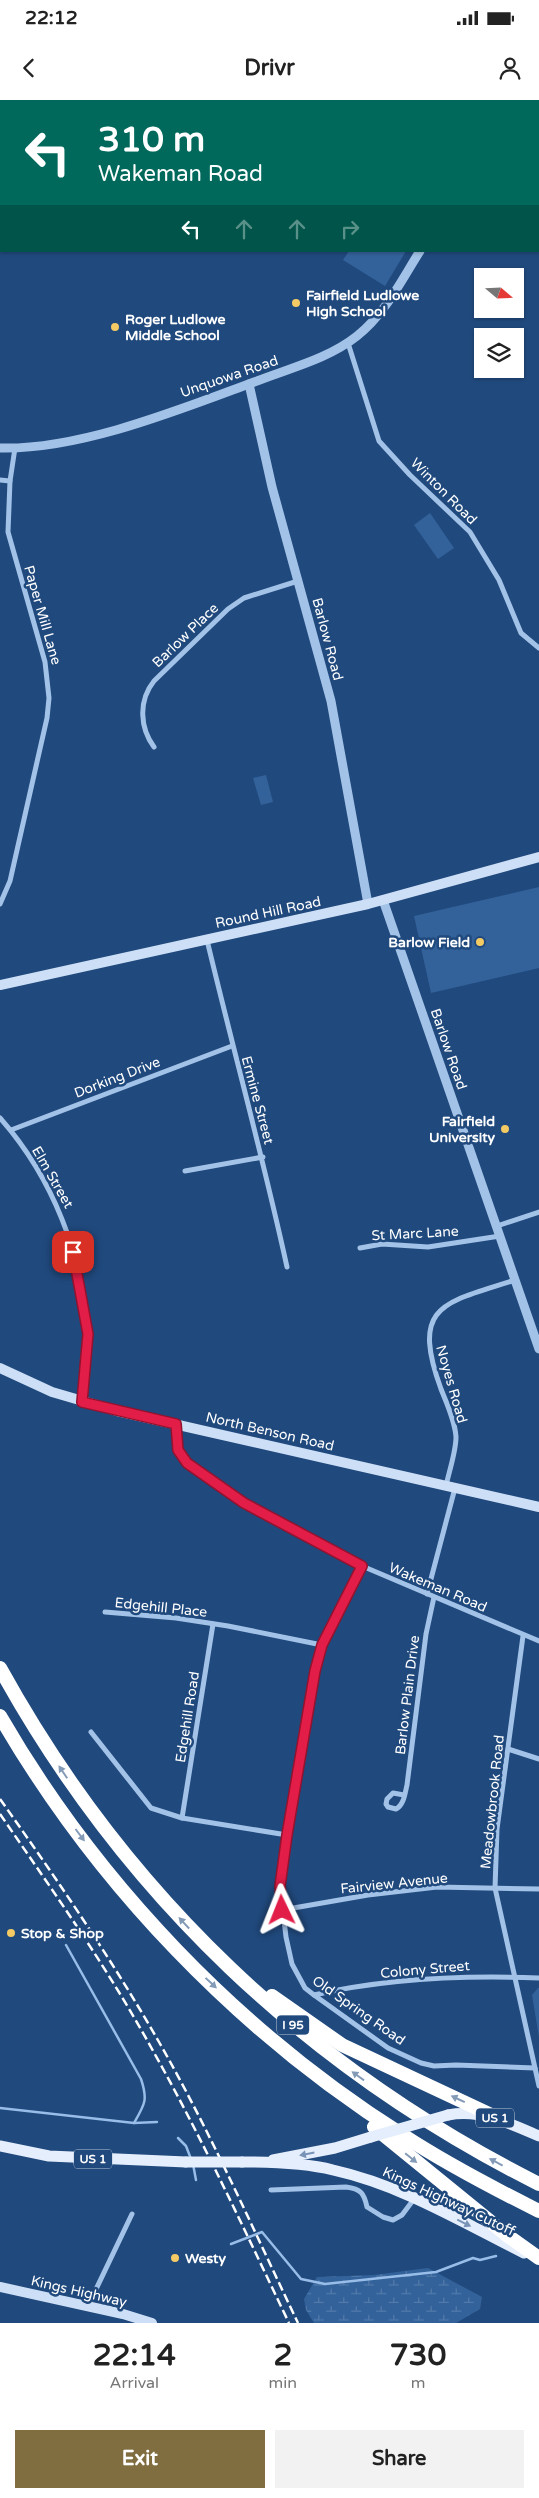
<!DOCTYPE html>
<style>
body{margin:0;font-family:"Varela Round",sans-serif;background:#f2f2f2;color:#222;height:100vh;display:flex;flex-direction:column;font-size:19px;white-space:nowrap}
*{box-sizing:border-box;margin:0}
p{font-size:16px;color:#767676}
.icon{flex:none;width:28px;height:28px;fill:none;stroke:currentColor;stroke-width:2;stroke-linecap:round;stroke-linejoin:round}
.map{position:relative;height:2223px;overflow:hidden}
.details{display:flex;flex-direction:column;background:#fff;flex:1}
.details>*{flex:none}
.guide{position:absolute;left:0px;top:0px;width:540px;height:152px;box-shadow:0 1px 4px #0004;background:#00695c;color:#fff;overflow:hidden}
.needle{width:32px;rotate:109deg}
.controls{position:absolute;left:474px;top:168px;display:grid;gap:10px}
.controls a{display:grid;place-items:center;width:50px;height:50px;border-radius:0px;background:#fff;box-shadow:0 1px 4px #0004;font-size:25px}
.pin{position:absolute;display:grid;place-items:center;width:42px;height:42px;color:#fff;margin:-21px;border-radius:10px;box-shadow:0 2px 8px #0006}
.me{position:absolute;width:55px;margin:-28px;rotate:358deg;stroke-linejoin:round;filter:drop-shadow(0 0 4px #0008)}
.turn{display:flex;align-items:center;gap:18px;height:105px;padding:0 15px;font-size:22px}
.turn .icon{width:65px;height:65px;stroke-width:2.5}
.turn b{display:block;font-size:35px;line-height:42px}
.lanes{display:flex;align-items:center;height:48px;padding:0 15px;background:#0003;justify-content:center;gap:25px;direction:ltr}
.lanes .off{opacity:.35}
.eta{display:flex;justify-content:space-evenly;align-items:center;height:85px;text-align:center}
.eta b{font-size:30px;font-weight:700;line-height:35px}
.button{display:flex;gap:10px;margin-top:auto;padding:10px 15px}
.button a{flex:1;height:58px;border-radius:0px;background:#806e40;color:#fff;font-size:20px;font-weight:700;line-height:58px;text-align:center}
.button a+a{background:#f2f2f2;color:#222}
.status{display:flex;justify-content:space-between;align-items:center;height:35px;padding:0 25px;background:#fff;direction:ltr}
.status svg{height:14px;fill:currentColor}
header{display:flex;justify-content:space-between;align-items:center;height:65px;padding:0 15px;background:#fff;font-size:22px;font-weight:700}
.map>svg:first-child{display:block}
</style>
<div class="status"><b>22:12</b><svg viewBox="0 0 49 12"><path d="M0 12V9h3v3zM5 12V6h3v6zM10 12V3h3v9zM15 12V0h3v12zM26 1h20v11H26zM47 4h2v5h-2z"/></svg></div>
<header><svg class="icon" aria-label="back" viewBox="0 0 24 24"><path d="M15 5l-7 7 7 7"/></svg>Drivr<svg class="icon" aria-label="person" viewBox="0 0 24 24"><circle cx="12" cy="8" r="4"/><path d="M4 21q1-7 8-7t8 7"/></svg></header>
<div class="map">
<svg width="539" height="2223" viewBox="0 0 539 2223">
<defs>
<pattern id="wetland-marsh" width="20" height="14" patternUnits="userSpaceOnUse" patternTransform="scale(1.25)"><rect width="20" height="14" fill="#33629b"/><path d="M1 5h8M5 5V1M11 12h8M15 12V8" fill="none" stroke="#527aaa"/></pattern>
</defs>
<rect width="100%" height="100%" fill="#20497d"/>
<g fill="#33629b">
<polygon points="349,151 406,151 385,186 343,160"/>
<polygon points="430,413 454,448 438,459 414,425"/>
<polygon points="266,675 273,702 261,705 253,678"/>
<polygon points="539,787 539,868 431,893 414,816"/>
<polygon points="538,1888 539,1888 539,1937 532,1895"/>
</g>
<polygon fill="url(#wetland-marsh)" points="428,2168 482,2197 480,2209 456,2223 314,2223 306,2210 304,2199 317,2177 374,2175"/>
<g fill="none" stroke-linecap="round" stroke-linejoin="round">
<g stroke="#97bde8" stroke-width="2.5">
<path d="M66,1845l75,134c7,21 4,25 -7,44"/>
<polyline points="0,2008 134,2023 157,2022"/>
<polyline points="178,2038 186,2046 191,2059"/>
<polyline points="193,2064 196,2080"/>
<polyline points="231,2144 262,2132 301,2179 325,2184 436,2172 473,2158 480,2160 496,2156"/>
</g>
<g stroke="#a3c2e7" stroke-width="5">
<polyline points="348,243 379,341 410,375 470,432 499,480 521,533 539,548"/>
<polyline points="0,380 10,381"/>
<path d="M154,647c-14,-19 -16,-46 0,-66l74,-72 16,-11 54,-17"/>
<polyline points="0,804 10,781 47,618 49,598 45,562 8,432 10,381 15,348"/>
<path d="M207,840c26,109 56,217 80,327"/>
<path d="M0,1018c53,60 82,136 88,215 1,23 -3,47 -6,69"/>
<polyline points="11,1030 232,946"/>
<polyline points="185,1071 263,1057"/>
<polyline points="497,1126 539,1112"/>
<polyline points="360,1148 382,1144 428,1147 500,1136"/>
<polyline points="176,1324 176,1341 181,1356 202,1374 244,1403 362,1466 539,1541"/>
<path d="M446,1386c3,-15 10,-34 10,-49 -1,-16 -9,-33 -15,-48 -31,-85 3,-86 74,-109"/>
<polyline points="362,1466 322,1545 315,1571 280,1786 286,1837 292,1864 305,1888 314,1895 388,1948 421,1963 434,1966 456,1965 535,1968"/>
<polyline points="427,1494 455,1388"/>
<polyline points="105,1512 176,1518 228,1526 322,1545"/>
<polyline points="523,1536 497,1729 495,1788 539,1986"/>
<polyline points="91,1632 151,1708 182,1718 287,1735"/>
<polyline points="508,1649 539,1659"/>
<path d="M404,1695l-11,-2 -6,6 -1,5 2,3 8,2c8,-4 9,-16 11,-24l19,-151 8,-37"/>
<polyline points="182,1718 213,1524"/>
<polyline points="282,1810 368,1795 437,1787 539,1789"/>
<path d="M314,1895c74,-17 149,-20 225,-17"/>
<path d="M271,2090l75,-3c15,2 18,6 21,20l16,10 10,3 9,-5 12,-16"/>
<polyline points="88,2206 132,2114"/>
</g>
<g stroke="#a3c2e7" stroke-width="9">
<polyline points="511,1 512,0"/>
<polyline points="249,284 272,387 331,601 368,804"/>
<path d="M0,348c81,2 181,-39 257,-67 33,-13 71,-22 100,-45 28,-22 44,-55 63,-85"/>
<polyline points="383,800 539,1249"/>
</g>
<g stroke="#cddff6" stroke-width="10">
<polyline points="0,885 368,804 539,757"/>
<polyline points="0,1268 52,1292 117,1311 539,1407"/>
<polyline points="0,2187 123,2214 152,2223"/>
</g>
<g stroke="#e5eefd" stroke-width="11">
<path d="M448,2015c33,-6 61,8 91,21"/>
<polyline points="0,2046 49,2056 186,2062"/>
<polyline points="273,2060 335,2048 371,2037"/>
<path d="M242,2062c29,0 63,1 91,8 68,15 129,52 191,83"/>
</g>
<g stroke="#fff" stroke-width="14">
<path d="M0,1568c125,227 308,400 539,516"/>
<path d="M0,1616c97,168 239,316 404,420 43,28 89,52 135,75"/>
<polyline points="272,1896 342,1945 502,2020"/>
<polyline points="374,2027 508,2136 539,2158"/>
</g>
<g stroke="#fff" stroke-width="2.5" stroke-dasharray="9 4" stroke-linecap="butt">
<path d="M0,1699c56,79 111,159 159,243 52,91 94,187 139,281"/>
<path d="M0,1714c53,77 107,153 152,235 50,89 93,182 137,274"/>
</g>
<g stroke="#e5eefd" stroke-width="11">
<polyline points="371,2037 448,2015"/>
<polyline points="186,2062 242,2062"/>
</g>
</g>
<defs><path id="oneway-solid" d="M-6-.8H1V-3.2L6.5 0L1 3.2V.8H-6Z" transform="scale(1.25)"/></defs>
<g fill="#849bb8">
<use href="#oneway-solid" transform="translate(63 1672) rotate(-124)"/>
<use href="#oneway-solid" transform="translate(80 1735) rotate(53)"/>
<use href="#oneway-solid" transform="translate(184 1823) rotate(-133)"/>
<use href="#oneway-solid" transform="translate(211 1883) rotate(43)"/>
<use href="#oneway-solid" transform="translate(358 1976) rotate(-144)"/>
<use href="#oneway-solid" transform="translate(458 1999) rotate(-155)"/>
<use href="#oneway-solid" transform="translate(411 2058) rotate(39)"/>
<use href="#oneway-solid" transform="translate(496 2062) rotate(-152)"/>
</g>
<g fill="#7993b7">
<use href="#oneway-solid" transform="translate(307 2054) rotate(169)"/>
<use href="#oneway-solid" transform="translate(464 2123) rotate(26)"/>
</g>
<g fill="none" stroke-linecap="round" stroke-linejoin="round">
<defs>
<polyline id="route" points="73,1152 88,1234 82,1302 176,1324 178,1350 187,1363 244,1403 362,1466 322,1545 315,1571 287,1735 280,1786 282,1810"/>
</defs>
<use href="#route" stroke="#92132f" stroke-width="12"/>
<use href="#route" stroke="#e11d48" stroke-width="9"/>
</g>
<g fill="#f4ca64" stroke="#20497d" stroke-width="2">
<circle cx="296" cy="203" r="5"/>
<circle cx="115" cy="227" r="5"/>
<circle cx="480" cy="842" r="5"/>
<circle cx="505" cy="1029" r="5"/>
<circle cx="11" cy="1833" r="5"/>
<circle cx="175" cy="2158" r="5"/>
</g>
<g text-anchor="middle" stroke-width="5" stroke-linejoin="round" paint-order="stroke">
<g fill="#20497d" stroke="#bcc8d8" stroke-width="1">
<rect x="277" y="1915.5" width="32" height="19" rx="4"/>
<rect x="476" y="2008.5" width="38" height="19" rx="4"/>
<rect x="74" y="2049.5" width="38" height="19" rx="4"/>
</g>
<g font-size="12" font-weight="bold" fill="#fff">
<text x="293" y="1929">I 95</text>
<text x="495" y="2022">US 1</text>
<text x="93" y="2063">US 1</text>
</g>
<g font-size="14" font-weight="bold" fill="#fff" stroke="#20497d" text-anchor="start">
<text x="306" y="200">Fairfield Ludlowe<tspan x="306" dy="16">High School</tspan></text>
<text x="125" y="224">Roger Ludlowe<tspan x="125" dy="16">Middle School</tspan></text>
<text x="470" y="847" text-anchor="end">Barlow Field</text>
<text x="495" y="1026" text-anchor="end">Fairfield<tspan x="495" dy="16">University</tspan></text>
<text x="21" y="1838">Stop &amp; Shop</text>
<text x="185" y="2163">Westy</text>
</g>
<g font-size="14" fill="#fff" stroke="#20497d">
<text transform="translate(229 276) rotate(-19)" y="5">Unquowa Road</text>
<text transform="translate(444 391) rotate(45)" y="5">Winton Road</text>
<text transform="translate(43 515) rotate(74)" y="5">Paper Mill Lane</text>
<text transform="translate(185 535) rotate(-44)" y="5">Barlow Place</text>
<text transform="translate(328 539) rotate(75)" y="5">Barlow Road</text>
<text transform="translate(268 812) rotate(-12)" y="5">Round Hill Road</text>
<text transform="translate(449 949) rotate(71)" y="5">Barlow Road</text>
<text transform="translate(117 977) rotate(-21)" y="5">Dorking Drive</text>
<text transform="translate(258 1000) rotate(75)" y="5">Ermine Street</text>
<text transform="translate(53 1077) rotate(60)" y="5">Elm Street</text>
<text transform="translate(415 1133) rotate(-3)" y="5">St Marc Lane</text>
<text transform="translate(452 1284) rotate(74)" y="5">Noyes Road</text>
<text transform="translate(270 1331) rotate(13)" y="5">North Benson Road</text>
<text transform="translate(438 1487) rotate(23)" y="5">Wakeman Road</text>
<text transform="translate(161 1507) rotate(6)" y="5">Edgehill Place</text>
<text transform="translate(407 1595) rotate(-83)" y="5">Barlow Plain Drive</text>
<text transform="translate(187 1617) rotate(-81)" y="5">Edgehill Road</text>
<text transform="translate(492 1702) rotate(-84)" y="5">Meadowbrook Road</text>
<text transform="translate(394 1783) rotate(-6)" y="5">Fairview Avenue</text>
<text transform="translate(425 1869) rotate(-5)" y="5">Colony Street</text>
<text transform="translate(359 1910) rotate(35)" y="5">Old Spring Road</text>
<text transform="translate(449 2101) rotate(25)" y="5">Kings Highway Cutoff</text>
<text transform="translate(79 2191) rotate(13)" y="5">Kings Highway</text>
</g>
</g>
</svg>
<div class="controls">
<a><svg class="needle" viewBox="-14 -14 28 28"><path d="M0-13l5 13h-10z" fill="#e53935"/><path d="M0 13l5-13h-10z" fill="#767676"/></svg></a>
<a><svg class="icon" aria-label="layers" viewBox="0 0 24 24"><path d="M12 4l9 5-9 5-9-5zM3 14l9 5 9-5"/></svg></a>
</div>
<div class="pin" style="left:73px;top:1152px;background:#d93025"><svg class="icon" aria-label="arrive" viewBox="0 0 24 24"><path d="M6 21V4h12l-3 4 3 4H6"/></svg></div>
<svg class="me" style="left:282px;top:1810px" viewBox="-20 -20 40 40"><path d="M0-17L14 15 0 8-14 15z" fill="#e11d48" stroke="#fff" stroke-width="4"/></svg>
<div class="guide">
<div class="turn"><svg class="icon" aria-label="left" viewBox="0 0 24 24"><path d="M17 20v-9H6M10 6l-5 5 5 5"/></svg><div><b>310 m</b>Wakeman Road</div></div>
<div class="lanes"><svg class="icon" aria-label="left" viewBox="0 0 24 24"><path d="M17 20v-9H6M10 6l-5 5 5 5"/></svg><svg class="icon off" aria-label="ahead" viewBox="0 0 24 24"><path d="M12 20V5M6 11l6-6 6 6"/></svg><svg class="icon off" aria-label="ahead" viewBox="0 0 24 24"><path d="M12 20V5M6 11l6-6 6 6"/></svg><svg class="icon off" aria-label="right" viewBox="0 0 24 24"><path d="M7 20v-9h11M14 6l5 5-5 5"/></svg></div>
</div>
</div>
<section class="details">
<div class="eta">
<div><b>22:14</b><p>Arrival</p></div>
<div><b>2</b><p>min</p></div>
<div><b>730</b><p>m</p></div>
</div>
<div class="button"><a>Exit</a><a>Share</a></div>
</section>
